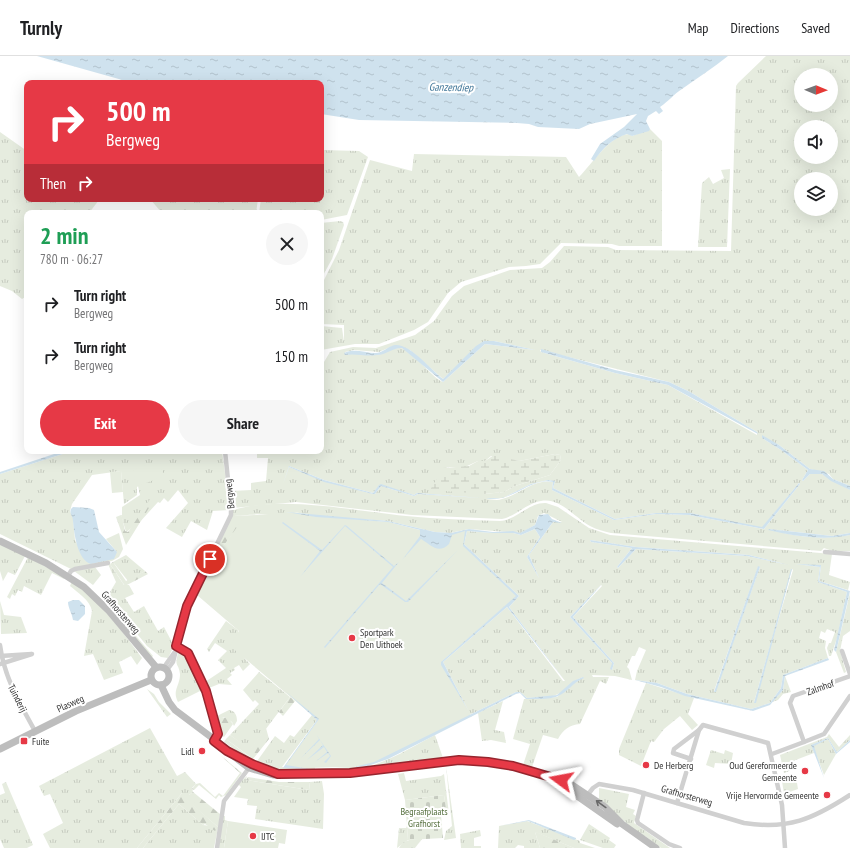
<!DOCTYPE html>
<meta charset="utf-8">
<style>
body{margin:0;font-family:"PT Sans Narrow",sans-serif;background:#f6f6f6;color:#202124;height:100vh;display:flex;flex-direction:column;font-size:15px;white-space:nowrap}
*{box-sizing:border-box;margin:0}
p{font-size:13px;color:#757577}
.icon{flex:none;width:22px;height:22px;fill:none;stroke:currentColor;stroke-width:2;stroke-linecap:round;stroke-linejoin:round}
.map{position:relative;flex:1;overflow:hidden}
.side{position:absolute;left:24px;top:154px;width:300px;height:244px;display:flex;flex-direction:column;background:#fff;border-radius:8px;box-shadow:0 4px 16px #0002}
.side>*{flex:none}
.hud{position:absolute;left:24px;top:24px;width:300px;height:122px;border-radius:8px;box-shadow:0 4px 16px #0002;background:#e63946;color:#fff;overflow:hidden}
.needle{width:26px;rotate:91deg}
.controls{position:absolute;left:794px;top:12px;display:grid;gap:8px}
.controls a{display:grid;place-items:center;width:44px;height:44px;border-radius:50%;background:#fff;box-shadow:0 4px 16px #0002;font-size:20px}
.pin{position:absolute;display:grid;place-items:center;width:34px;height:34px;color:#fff;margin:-17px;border:2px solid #fff;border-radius:50%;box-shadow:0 1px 4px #0007}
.me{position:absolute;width:44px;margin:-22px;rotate:283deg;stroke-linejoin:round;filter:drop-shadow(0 0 3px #0008)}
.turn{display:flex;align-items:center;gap:14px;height:84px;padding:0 16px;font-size:18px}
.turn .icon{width:52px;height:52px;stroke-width:2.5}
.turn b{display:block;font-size:28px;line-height:34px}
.then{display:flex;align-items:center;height:38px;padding:0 16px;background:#0003;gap:8px;font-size:15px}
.round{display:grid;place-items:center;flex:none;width:42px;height:42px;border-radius:21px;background:#f6f6f6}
.headline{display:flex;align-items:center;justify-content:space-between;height:68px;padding:0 16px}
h1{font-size:24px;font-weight:700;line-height:30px;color:#1e9e55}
.cta{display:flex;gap:8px;margin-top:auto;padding:8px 16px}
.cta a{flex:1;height:46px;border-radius:24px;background:#e63946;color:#fff;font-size:16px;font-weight:700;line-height:46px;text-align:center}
.cta a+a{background:#f6f6f6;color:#202124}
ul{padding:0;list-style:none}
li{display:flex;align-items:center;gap:12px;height:52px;padding:0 16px}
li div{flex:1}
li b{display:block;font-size:15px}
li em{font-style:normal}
header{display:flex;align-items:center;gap:24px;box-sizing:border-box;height:56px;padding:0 20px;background:#fff;border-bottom:1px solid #e0e0e0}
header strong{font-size:19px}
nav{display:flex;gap:22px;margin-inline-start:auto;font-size:14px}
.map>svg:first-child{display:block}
</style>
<header>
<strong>Turnly</strong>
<nav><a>Map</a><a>Directions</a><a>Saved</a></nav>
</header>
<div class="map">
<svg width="850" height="792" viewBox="0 0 850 792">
<defs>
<pattern id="grass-tufts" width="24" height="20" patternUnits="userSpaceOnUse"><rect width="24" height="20" fill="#e6ecdf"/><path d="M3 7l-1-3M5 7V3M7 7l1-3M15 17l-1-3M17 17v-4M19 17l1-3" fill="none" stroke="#c6cbc0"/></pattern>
<pattern id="forest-firs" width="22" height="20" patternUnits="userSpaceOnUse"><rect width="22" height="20" fill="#e6ecdf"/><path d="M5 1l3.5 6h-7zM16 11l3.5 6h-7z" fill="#c6cbc0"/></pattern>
<pattern id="wetland-marsh" width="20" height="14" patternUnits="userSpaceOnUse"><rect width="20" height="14" fill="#e6ecdf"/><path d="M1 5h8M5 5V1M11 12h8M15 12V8" fill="none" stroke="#c6cbc0"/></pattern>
<pattern id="cemetery-stones" width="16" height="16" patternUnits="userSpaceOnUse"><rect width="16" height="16" fill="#e6ecdf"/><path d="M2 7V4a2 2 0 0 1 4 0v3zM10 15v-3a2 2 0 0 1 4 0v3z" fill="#c6cbc0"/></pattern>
<pattern id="water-ripples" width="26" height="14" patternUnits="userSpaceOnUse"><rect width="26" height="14" fill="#cfe2ee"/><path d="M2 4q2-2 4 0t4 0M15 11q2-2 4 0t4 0" fill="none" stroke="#b2c2cd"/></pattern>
</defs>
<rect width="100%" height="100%" fill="#fff"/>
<g fill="url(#grass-tufts)" fill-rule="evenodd">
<path d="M766,0h84v430l-17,-7 -4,-5 -19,-5 -31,-24 -17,-7 19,12 27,20 -6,10 1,1 7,-7h12l28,16v43l-18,3 -63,-7c25,8 56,11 81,6v16h-18l-8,-3 -3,3 -210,-18c-7,-2 -14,-3 -21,-7 -15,-8 -30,-29 -49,-25 -14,2 -25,15 -39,18l-90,-4 -116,-13 -63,6 -1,-17 19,-1v-7l15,-2 2,-23h-11v-7h64v-84l9,-15 23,-5 23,1 39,-13 19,-14 18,-25 12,-10 46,-16 32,-2 8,-6 14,-16 44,1 8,3 115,1 5,-165 2,-3zM801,19h30v30h-30zM801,71h30v30h-30zM801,123h30v30h-30zM484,285h10l41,9 -50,-6 -42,38c-14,-6 -28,-31 -42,-34 -9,-1 -17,7 -27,7 -9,1 -18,-3 -28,0l-1,-3 9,-2 25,2 14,-6 17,4 33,29zM540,294l129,32 21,10 67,40v3l-89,-50 -53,-12 -74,-21zM555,398l5,1 1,5 -11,15 -35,11 -11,6 -20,2 -38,-27h19l13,-6h7l6,-5 28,5zM289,410l35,14 49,13 7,-8 34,10 3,-2 64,5 -63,-4 -4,2 -33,-10 -6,8h-2l-49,-13 -35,-14 -6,17zM548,424l7,1 -2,7 62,31 41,-6h34l72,15 37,-45 1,1 -36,45 -75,-14 -33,-1 -42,6 -62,-30 1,-8c-19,-4 -34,13 -51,17 -5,2 -11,0 -16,0l17,-1 28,-14z"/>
<path d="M650,73l12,12v105h-43l-7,-2 -51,-1 -21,21 -14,2 -17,1 -48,15 -13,11 -20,29 -14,8 -35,14h-24l-34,6v-24l21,2 2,14v-17l-23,-1v-38l18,-36 31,-90 42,11 2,-17 152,3 13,20c13,-13 31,-42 50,-43l3,2z"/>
<polygon points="0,76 27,95 27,143 99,144 89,157 27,157 27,240 22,243 12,235 0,230"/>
<polygon points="321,94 359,95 368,101 347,159 321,164 321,157 259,157 261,143 321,143"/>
<polygon points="730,113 727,191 698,191 702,127 709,121 713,128 724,122 721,114"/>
<polygon points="150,143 258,143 256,157 162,157"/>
<polygon points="340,165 343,166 344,169 332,203 321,223 321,167"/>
<path d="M72,395h150l8,59 -17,1 -6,19 -16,-9 -9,16 -16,-9 22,-25 -10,-13 -10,12 -4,-4 -4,5 -2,-1 -20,22 11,-18c-6,6 -18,25 -23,26l-5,-17h1v-8l18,-12 -2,-9 -1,1v8l-13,9 -3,-33 -29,4 -20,29 -2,7 3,7 2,22 11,21 30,-10 -10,-12 13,-6 4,16 -4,8 -7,4 -41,8 -71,-35v-60z"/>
<path d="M546,447l12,4 31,21 21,7 222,19 -3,21 21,7 -2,8 -29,-9 2,-15 -25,-2 24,3 -2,15 29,10 -10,46 -6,18h-2l-2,-8 2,-5h2l4,-11 -8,-3 -2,4 -4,-2 -2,7 7,3 -1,7 3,10 -45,17 -2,13 -11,15 -19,6 -64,-15 -30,-11 -22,-3 2,-9 9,-21 -7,-3 -4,9h-3l-5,11 2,2 3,11 -17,-4 -23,-1 1,2h16l-3,7 -6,-3 -20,43c-11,1 -17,6 -22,15l-15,-4 -11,32 -9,-2 7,-21 -17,-5 11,-40 33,-2 16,-14 11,-6c-15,4 -15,12 -26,17 -9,5 -22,3 -31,4l-7,-6h-4l-142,70 -20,5c21,4 61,-22 81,-32l8,23c-52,8 -140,26 -188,6l20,-28 9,7 6,-8 4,2 18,-22 5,5 -35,47 28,2 -24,-3 33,-46 -32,-28 1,-3 7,6 10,2 18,26 -3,6v6l17,26 7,3 29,-7 25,-10 63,-41v-3l-24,-42 65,-63 1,-7 -2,-4 -44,-39c-5,0 -6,4 -11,5 -5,2 -11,0 -16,2 -15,6 -19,20 -35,-1v-15l-4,-7c-19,-4 -39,-14 -58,-10 -10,2 -15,13 -25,13l-23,-16 -4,2c-8,-11 -36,-5 -49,-5l1,-6c50,-15 121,1 173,6 31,3 63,4 94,5 17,-1 29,-19 46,-18zM294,456l22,4 72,5 47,11 15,1 19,-4 52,4 14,-8 3,-9 6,-3 18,9h-9l-24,33 10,23 -12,-21 13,-20 -5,-8 -14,6 -8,-2h-20l-26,-2 -3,13 55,52 -10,11 56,74h-2l-56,-74 -64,55 25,48 -27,-45v-3l56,-49 -2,-7c2,-3 6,-5 9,-9 6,-11 -14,-26 -21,-33l-5,2 -22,-23 3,-10 -7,2 -3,9c-9,9 -19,3 -26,-4h-3l-11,12 -2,11 -6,-4 19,-23v-6l-26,-6 -8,6 -18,-4 -1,-3 1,-3 -52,-3 -30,-4zM590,484l46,7 113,8 40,10 -42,-9 -111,-7 -18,19 -1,-1 15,-19 -41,-6zM758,511h2l-45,125 -1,-1zM792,513l1,1 -39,133v-1zM601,529l1,1 -29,31 41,46 -2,7v-7l-42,-46zM462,651l2,6 -39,20v-2zM317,678l14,22 -5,7h-4v4h28l-35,2v-2l4,-1 -1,-1 -18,-6 -1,-4 10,-13 3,3 1,-8z"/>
<polygon points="0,487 25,500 15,519 8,516 3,525 0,515"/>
<polygon points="126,499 145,515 128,525 113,506"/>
<polygon points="28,501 64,521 64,523 52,517 41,539 24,530 22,536 18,534 15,540 12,538 10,543 7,541"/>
<polygon points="108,508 110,508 124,529 129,529 134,538 125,542 134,556 144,550 158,575 164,571 174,590 168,602 161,601 147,590 107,541 116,526"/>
<polygon points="95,511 101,519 93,529 74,515"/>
<path d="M72,525c28,21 49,48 70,77l-5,7 -6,-9 -12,6 4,11 -19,7 -11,-26 -9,2 8,-45c-2,-11 -15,-19 -22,-25z"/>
<polygon points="850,537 850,575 843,580 840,595 846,616 844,617 836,596"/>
<polygon points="105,543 153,600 151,602 105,547"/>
<polygon points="0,545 4,559 21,561 27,577 1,578"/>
<polygon points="226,565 238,574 245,603 250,608 243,615 239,609 234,612 235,614 230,617 232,619 227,623 232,629 219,628 209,632 205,626 226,612 218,604 227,595 215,587 209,596 207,593"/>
<path d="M181,596l5,1 18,36 -26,13c-6,-12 2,-16 2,-28 -1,-11 -6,-7 -2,-21z"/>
<polygon points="259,616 290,641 250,694 230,679 259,648 255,644 253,646 243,634"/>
<polygon points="785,620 791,636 783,638 778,644 772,646 783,634"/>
<polygon points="646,627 694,642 688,658 698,669 692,674 680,660 664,673 654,686 651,685 641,710 619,699 619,693"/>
<polygon points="147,633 154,638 159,646 171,658 167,661"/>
<polygon points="503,645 495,674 504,676 506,687 491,684 482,685 478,657"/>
<path d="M229,654c6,1 8,5 8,11l-3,5 -2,-4 -8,-5 -8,3 -1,-3z"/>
<polygon points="150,672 177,720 185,716 196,728 192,732 193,736 189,739 219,767 214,792 143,792 179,748 203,769 218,771 183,741 182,737 137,792 50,792 43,778 63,767 50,738 44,740 39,730"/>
<polygon points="829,678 839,691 850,679 850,684 837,696 828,682 812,689 814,697 793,705 793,708 790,710 792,714 784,717 780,699 827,681"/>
<polygon points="226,683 251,702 253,703 250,705 243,701 244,700 224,686"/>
<polygon points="828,683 836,698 824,719 813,690"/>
<polygon points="711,694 724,698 725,694 733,697 731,708 715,707 714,712 706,709"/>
<polygon points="446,710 456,782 444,784 446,775 452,770"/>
<polygon points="404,717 406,725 441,720 444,718 449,758 447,759 444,739 405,744 398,718"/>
<polygon points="247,720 246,724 309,734 310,726 322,725 324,738 323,773 255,763 257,750 247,749 248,743 234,741 241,731 238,728"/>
<polygon points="791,722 797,727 798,733 784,738 782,725"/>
<polygon points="6,726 33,789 27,792 4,792 0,783 0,739 5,737 2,728"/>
<polygon points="599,732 629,738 626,751 635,754 633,758 636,760 634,767 670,792 661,792 645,780 644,781 632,772 599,743"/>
<polygon points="223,760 225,760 225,764 228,765 224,792 218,792"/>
<polygon points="527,765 580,785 580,787 595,792 574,792 535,776 540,792 524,792 524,790 518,789 515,792 498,792 499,770"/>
<polygon points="589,768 610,782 609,784 616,789 614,792 603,792 580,784"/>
<polygon points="407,770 408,784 397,792 399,772 406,772"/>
<polygon points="480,774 481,780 474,782 474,790 481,790 481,792 461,792 460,778"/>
</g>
<g fill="url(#forest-firs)">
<polygon points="155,436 158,436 157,439 126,489 116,461 121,459 122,461 125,475 128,476"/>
<polygon points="262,459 263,460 231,480 208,511 232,460"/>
<polygon points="113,506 126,525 145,515 148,518 125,530 110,508"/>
<polygon points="290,641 295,645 283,660 279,656"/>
<polygon points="220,661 228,662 233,668 224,681 220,678 216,664"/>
<polygon points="266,672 269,683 253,703 226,683 230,679 250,693"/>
<polygon points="220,699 242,717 226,739 221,741 219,739 216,743 199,729 194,734 192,733 196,728 200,727 215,741 219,737 223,740 240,717"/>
<polygon points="248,721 279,726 310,726 309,734 246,724"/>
<polygon points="193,736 220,758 219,767 216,767 189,742 189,739"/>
<polygon points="182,737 185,739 184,741 218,771 215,775 205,768 203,769 179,748 143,792 137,792"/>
<polygon points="535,776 536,776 574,792 540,792"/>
<path d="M422,783l-7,9h-16c5,-9 13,-9 23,-9z"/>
</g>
<polygon fill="url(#wetland-marsh)" points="555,398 560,399 561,404 550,419 515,430 504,436 484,438 430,434 443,412 469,410 478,405 485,405 494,399 519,405"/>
<polygon fill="url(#cemetery-stones)" points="444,739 447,759 441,759 443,782 408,784 405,744"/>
<g fill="#e6ecdf">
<polygon points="159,404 164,420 136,431 133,414"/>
<polygon points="121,415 123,436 112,437 110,416"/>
<polygon points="294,456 312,460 389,466 439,480 466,474 464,489 517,540 442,605 442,608 471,660 380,705 363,710 309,712 284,711 318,664 230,590 239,575 197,539 219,496 245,460"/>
<polygon points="228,765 287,774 285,788 279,787 278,792 224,792"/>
</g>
<g fill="url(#water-ripples)">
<path d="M37,0h691c-15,12 -31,22 -46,33 -8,5 -13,12 -22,18l3,4 -4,3 -3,-3 -8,5 -2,5 4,8 -1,2 -17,5 -5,-2c-15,5 -24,14 -33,27l-3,-2 9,-15 24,-17 13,-13 -47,10 -11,5 -41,-2 -9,-3 -12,-1 -158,-3 -38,-6v-31h-188z"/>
<path d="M484,285h10l41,9 -50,-6 -42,38 -41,-34c-10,0 -16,7 -25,7 -11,2 -21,-2 -32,0l-1,-2c10,-5 21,0 31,0 8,0 13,-7 20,-8 16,-1 36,25 48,34l33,-33z"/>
<polygon points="541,293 615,314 669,326 690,336 757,376 758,378 668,329 615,317 541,296"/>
<polygon points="762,379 779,389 810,413 824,415 833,423 850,430 850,434 831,425 822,418 810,418 803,425 802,424 808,414 781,394 762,382"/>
<polygon points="63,395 72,395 0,418 0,416"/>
<polygon points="289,410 324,424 373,437 379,429 381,428 414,439 417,437 481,442 418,438 414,440 381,430 375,438 373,438 324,426 289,411 283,428"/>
<path d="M548,424l7,1 -2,7 62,31 41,-6h34l72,14 37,-44 1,1 -36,45 -75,-14 -33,-1 -42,6 -62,-30 1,-8c-23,-6 -40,22 -67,16h17l28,-14z"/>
<path d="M73,451l16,1 5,2 5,22 18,20 -3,7 -23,5c-14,-4 -17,-32 -18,-43 0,-5 -4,-7 -2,-12z"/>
<path d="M286,456l102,9 47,11 16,1 18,-4 24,3 20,-1 7,2 15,-8 4,-10 9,-1 4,5 10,4 -9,-1 -24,33 10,23 -12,-21 13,-20 -5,-8 -14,6 -8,-2h-20l-26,-2 -3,13 55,52 -10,11 56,74 -58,-74 -64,55 25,48 -27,-45v-3l75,-66 -53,-50 2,-15 -13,4 -3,9c-11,11 -19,0 -28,-5l-19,21 18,-24v-6l-32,-8 -72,-5z"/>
<polygon points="283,466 322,494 345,469 347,470 394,510 399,506 382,527 406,545 458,494 408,546 405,546 380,528 325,592 324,591 393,511 345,470 300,521 320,495 282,467"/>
<path d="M769,473l63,7 18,-3v2c-26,6 -56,1 -82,-5z"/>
<polygon points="590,484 636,491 749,499 789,509 747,500 636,493 618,512 617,511 632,492 591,486"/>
<polygon points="796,508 821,509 819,525 850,535 836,596 834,594 847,536 818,526 820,511"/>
<polygon points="758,510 760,511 716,636 714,636"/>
<polygon points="792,513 756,647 754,647 791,513"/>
<polygon points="602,528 573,561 614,607 612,614 610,613 612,607 570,561"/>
<path d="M73,544h6l6,6v8l-7,7 -5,-1c-1,-7 -5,-12 -5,-18z"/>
<polygon points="828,602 829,604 785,620 783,634 770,649 753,655 685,640 661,631 635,624 657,627 687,638 751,653 770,647 781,632 783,619"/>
<path d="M583,621l1,1c-12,5 -16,14 -26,18 -9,4 -23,3 -32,3l-6,-6 -4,1 -128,65 -20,7 -14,1 20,-5 142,-70h4l7,6 30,-3 16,-14z"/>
<polygon points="285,635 319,663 286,709 310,713 283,712 317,664"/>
<polygon points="316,678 331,700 326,707 324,706 330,700 328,697 315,706 327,696 324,691 307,704 323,689 320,684 301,702 319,683"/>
<polygon points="828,682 837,696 850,684 850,686 836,698 828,683 814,690 824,722 811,689"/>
<polygon points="529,764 576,782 576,783 574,784 528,765 499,770"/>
</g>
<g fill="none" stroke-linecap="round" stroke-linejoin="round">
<g stroke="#d0d0d0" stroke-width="4.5">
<polyline points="825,496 850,498"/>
<polyline points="68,520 71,515 75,513 108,507"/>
<path d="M0,589c4,32 20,59 35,86"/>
<polyline points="176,590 188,597 206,635 218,678 214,685"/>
<polyline points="842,595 850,618"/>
<polyline points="0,600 32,598 0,608"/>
<polyline points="164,611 174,597"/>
<polyline points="167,614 173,606 187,550 231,459 231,453 225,395"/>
<polyline points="804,686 824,678 850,640"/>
<polyline points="772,698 804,686 790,647 793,640 850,620"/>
<polyline points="691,703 673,697 674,693 699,674 703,669 768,687 782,749 785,792"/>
<polyline points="644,737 637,764 638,767 669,788 680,792"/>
<path d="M586,741l7,-9 6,-4 34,6 111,33c44,7 69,-4 106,-28"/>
<polyline points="677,747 699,674"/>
<polyline points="217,792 224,745 252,708"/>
</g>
<g stroke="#bdbdbd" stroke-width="7">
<polyline points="0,485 46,507 84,531 109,555 156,611"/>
<circle cx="160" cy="620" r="9"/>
<polyline points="161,629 169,646 175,654 231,696"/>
<polyline points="0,693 76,655 151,624"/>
<polyline points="227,695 249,712 273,719 350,717 459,704 488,706 513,710 572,729 605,751 622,768 656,792"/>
<polyline points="557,726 617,768"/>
</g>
</g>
<defs><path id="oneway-shaft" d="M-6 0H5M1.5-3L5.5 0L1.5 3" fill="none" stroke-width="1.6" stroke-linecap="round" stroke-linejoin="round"/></defs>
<use stroke="#6a6a6a" href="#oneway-shaft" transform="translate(601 748) rotate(-144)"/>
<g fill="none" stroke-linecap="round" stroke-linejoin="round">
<defs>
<polyline id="route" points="210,503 187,550 176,590 188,597 206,635 218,678 214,685 227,695 252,708 278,718 350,717 459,704 488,706 513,710 561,724"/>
</defs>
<use href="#route" stroke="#96252e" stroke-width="10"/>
<use href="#route" stroke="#e63946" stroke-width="7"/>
</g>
<g fill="#e63946" stroke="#fff" stroke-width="1.5">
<circle cx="352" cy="582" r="4"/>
<rect x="20" y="681" width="8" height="8" rx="2"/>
<circle cx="202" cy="695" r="4"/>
<circle cx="646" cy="709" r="4"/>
<circle cx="805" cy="715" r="4"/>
<circle cx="827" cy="739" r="4"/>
<circle cx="253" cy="780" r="4"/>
</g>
<g text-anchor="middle" stroke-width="4" stroke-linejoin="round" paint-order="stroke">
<g font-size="10" fill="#333" stroke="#fff">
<text transform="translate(229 438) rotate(-96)" y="4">Bergweg</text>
<text transform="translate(121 556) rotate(49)" y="4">Grafhorsterweg</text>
<text transform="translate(820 631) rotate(-19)" y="4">Zalmhof</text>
<text transform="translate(18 642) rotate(63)" y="4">Tuinderij</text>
<text transform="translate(70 647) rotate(-24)" y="4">Plasweg</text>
<text transform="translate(687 739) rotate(16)" y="4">Grafhorsterweg</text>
</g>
<g font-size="10" fill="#333" stroke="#fff" text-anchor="start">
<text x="360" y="580">Sportpark<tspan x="360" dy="12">Den Uithoek</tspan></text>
<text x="32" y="689">Fuite</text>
<text x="194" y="699" text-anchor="end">Lidl</text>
<text x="654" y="713">De Herberg</text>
<text x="797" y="713" text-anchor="end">Oud Gereformeerde<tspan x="797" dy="12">Gemeente</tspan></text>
<text x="819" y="743" text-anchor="end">Vrije Hervormde Gemeente</text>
<text x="261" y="784">IJTC</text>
</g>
<g font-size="10" fill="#56703f" stroke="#fff">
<text x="424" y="759">Begraafplaats<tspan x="424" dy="12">Grafhorst</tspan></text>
</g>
<g font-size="11" font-style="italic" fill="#3f7597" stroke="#fff">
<text transform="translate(451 31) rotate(1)" y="4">Ganzendiep</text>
</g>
</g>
</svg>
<div class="controls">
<a><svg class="needle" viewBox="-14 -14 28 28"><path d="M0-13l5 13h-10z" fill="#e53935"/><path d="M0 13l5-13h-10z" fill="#757577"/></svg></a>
<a><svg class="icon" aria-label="sound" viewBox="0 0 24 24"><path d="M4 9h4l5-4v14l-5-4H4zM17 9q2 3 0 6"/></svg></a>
<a><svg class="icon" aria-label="layers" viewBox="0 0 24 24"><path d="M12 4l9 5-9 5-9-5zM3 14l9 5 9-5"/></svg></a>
</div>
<div class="pin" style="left:210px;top:503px;background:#d93025"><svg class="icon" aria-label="arrive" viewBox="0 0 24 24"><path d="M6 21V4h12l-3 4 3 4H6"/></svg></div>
<svg class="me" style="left:561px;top:724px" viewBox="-20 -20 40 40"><path d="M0-17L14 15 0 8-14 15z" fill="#e63946" stroke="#fff" stroke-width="4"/></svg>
<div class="hud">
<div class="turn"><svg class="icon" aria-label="right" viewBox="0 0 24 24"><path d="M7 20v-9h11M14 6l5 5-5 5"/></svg><div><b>500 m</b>Bergweg</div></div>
<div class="then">Then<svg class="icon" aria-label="right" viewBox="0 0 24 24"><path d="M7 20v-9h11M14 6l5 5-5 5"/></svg></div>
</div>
<section class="side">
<div class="headline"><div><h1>2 min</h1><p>780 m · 06:27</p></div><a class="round"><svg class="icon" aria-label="close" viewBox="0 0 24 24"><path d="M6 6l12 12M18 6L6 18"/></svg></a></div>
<ul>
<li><svg class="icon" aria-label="right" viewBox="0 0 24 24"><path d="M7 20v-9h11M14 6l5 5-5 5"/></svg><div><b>Turn right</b><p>Bergweg</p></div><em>500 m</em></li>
<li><svg class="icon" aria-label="right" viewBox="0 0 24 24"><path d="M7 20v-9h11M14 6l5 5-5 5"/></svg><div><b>Turn right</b><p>Bergweg</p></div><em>150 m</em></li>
</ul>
<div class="cta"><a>Exit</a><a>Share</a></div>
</section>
</div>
